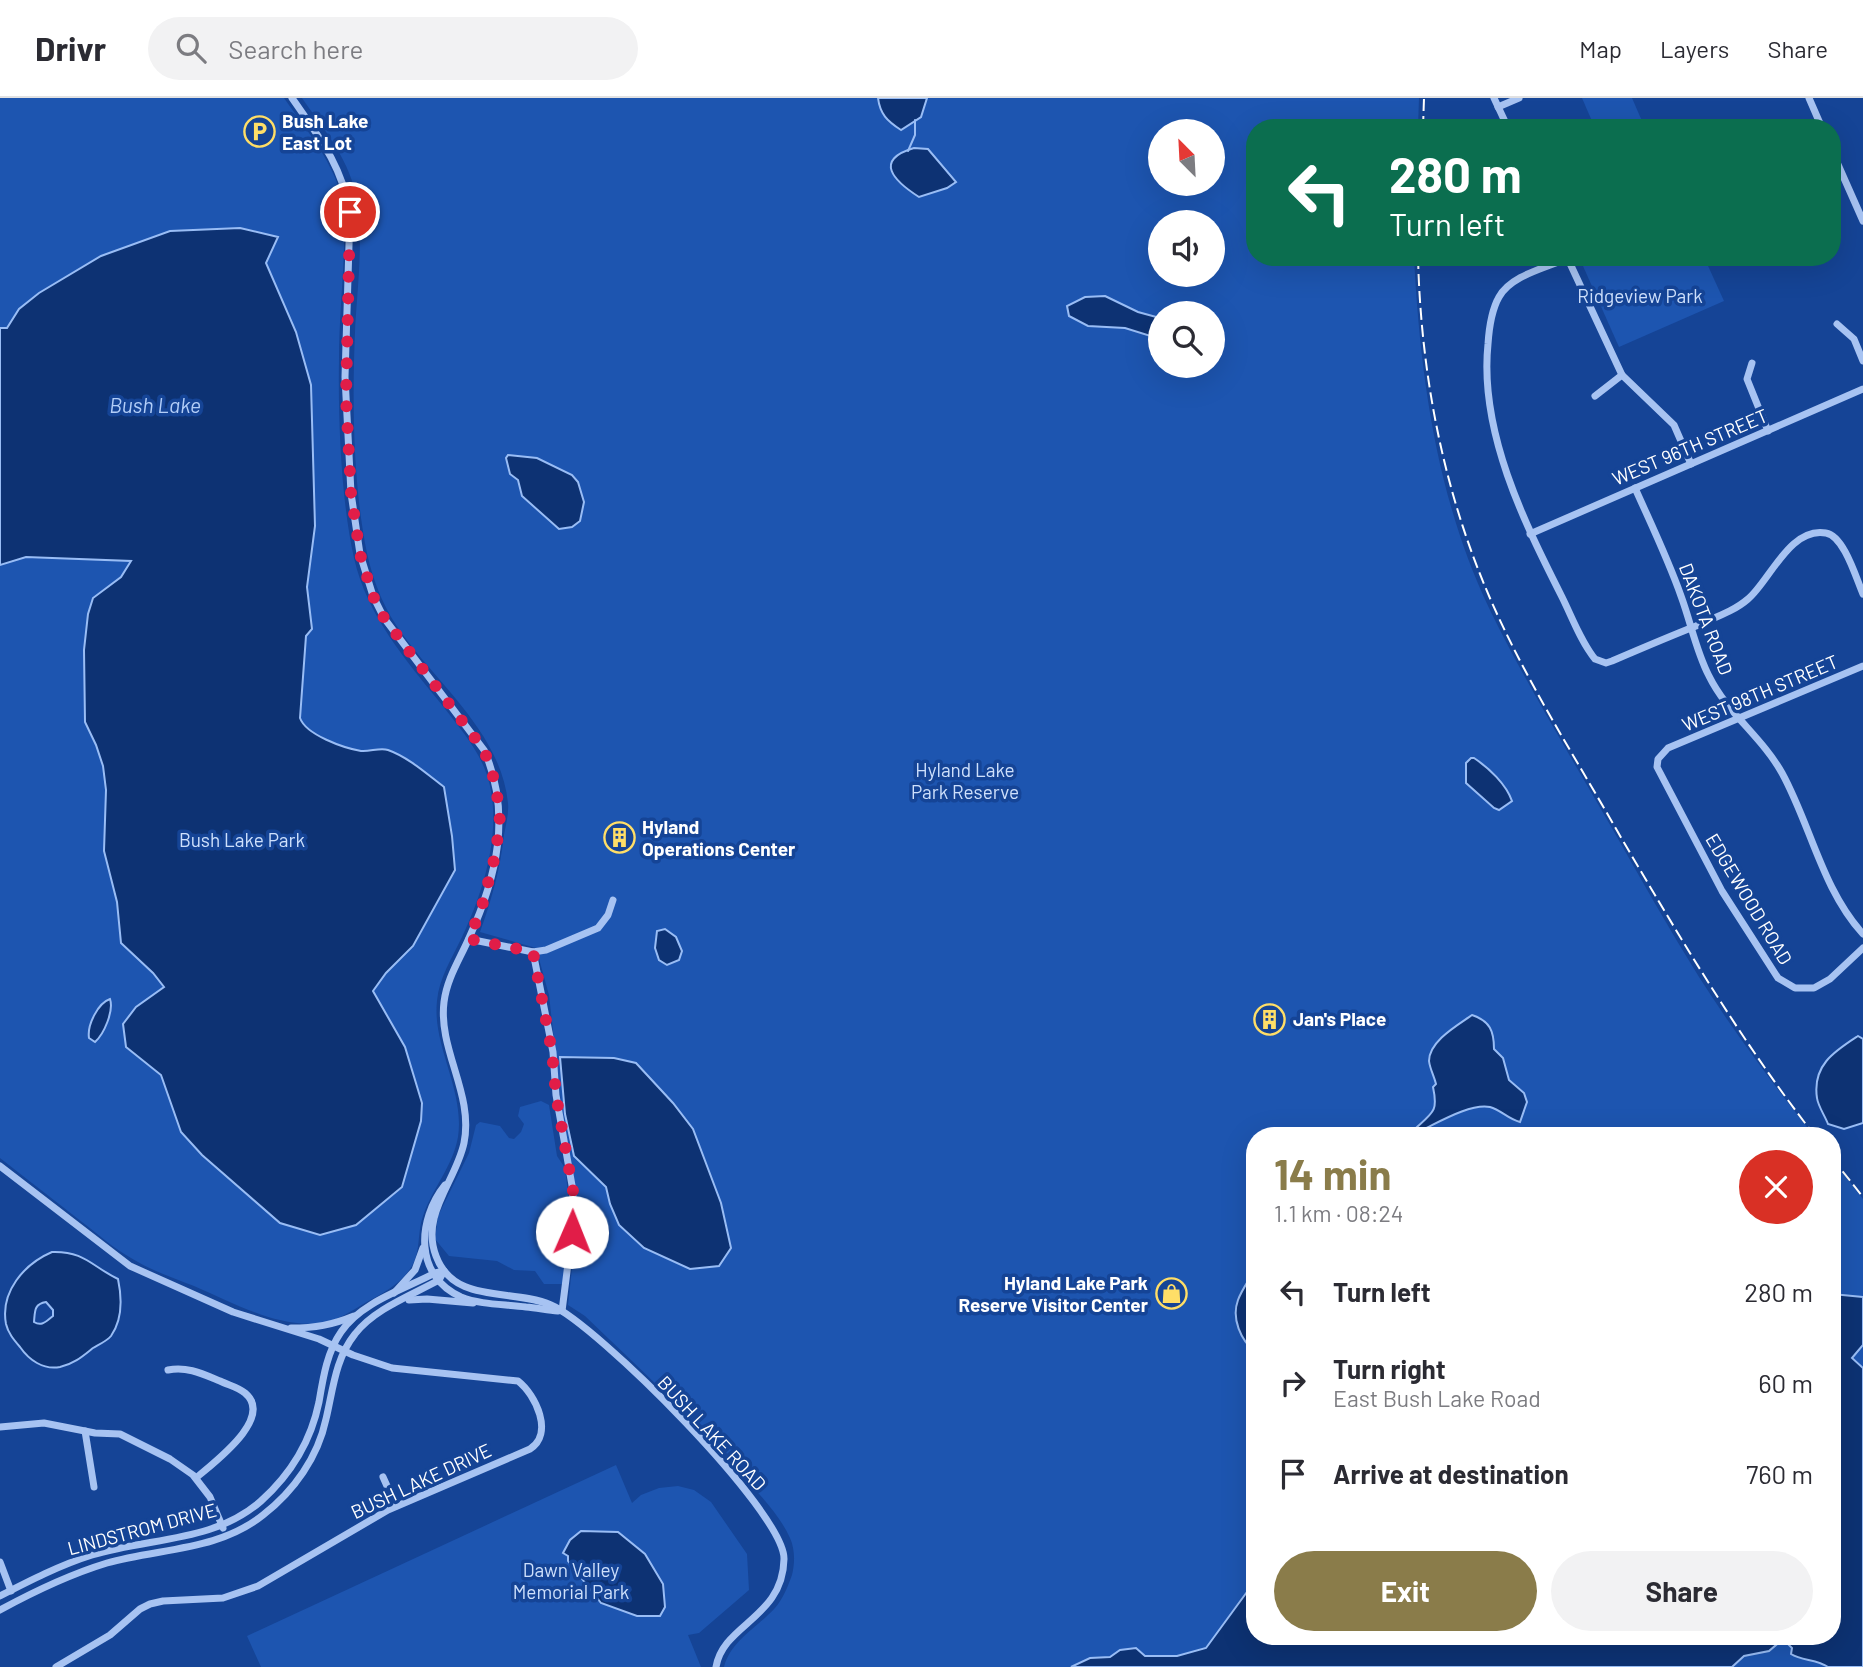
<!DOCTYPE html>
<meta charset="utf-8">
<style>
body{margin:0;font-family:Barlow,sans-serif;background:#f2f2f3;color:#2b2b33;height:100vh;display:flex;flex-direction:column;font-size:26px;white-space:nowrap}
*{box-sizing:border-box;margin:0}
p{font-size:23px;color:#7c7c81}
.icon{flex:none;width:38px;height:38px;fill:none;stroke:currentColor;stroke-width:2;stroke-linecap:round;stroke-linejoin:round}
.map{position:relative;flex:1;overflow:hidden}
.sheet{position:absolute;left:1246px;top:1029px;width:595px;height:518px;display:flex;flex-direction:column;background:#fff;border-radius:28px;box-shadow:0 7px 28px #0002}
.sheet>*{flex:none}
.guide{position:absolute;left:1246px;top:21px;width:595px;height:147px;border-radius:28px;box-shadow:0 7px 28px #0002;background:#0b6e4f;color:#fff;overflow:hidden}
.needle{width:46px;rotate:336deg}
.fabs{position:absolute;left:1148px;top:21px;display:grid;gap:14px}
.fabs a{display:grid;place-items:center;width:77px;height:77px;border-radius:50%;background:#fff;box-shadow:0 7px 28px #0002;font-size:35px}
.pin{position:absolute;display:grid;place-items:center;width:60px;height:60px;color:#fff;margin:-30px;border:4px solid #fff;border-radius:50%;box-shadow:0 2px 7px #0007}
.me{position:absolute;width:77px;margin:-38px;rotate:1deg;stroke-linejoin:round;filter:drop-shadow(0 0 5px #0008)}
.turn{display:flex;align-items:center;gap:24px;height:147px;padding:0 28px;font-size:32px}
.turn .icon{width:91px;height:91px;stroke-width:2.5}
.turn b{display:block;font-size:49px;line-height:60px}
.round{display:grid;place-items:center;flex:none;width:74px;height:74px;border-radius:37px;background:#f2f2f3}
.overview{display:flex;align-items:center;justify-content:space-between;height:119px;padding:0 28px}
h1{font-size:42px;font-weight:700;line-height:52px;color:#8a7c4a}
.button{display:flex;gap:14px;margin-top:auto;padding:14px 28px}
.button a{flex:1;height:80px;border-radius:42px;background:#8a7c4a;color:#fff;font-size:28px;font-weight:700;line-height:80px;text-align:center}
.button a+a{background:#f2f2f3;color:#2b2b33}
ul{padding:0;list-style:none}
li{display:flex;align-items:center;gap:21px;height:91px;padding:0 28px}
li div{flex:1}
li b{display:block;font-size:26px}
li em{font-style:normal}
header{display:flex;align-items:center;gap:42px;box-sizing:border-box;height:98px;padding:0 35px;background:#fff;border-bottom:2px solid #e1e1e2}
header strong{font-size:33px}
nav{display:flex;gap:38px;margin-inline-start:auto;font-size:24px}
.search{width:490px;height:63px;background:#f2f2f3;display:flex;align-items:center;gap:18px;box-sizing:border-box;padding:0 24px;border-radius:38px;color:#7c7c81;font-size:26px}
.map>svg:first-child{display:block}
</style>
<header>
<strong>Drivr</strong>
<div class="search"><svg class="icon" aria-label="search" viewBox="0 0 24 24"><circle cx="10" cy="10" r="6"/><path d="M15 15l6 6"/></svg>Search here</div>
<nav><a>Map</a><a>Layers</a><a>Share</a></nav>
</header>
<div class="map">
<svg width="1863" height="1569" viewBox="0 0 1863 1569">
<rect width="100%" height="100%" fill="#154496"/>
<g fill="#1d55b0" fill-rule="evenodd">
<path d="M0,0h284c22,32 52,66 59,106 2,13 1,29 1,43 -1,37 -5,75 -5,112 -1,60 2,141 15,199 13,58 52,102 88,147 20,26 41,49 48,81 11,49 -7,107 -28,151 -10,21 -23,41 -25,64 -5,45 28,89 21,136 -5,29 -26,52 -35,79 -6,17 -2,34 -11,50 -12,19 -29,27 -47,37 -12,7 -25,16 -39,19 -44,9 -92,-19 -132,-36 -21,-8 -44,-16 -63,-28 -18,-10 -33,-24 -49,-36 -27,-21 -55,-43 -82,-64z"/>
<path d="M302,0h1117l-1,30h-163v129h159c6,119 23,242 75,351 37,76 82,149 124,222 28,49 56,99 86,147 35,55 74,107 115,159h-559v500h577v-477l31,40v468h-1139c7,-27 34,-40 51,-59 8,-9 13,-22 17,-33 3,-12 3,-26 -2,-37 -11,-24 -30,-43 -48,-63 -48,-57 -103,-107 -157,-159l-17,-11 8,-73 -1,-47 -13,-74 -13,-116 -13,-47 -56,-16c12,-34 20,-62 24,-97 2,-11 5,-22 4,-32 -7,-68 -67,-116 -105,-168 -18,-24 -30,-53 -36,-82 -14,-67 -15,-152 -12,-221 2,-46 11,-104 -2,-148 -9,-31 -33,-60 -51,-86zM1160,33h53v53h-53zM1160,124h53v53h-53zM1160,215h53v53h-53z"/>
<polygon points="1582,0 1632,0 1645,30 1595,30"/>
<polygon points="1579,159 1704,159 1724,203 1619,249"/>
<polygon points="541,1003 549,1007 557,1058 565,1070 570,1111 563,1186 544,1186 535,1173 514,1172 497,1163 449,1158 435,1141 438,1118 469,1055 476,1027 480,1024 500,1028 509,1040 514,1041 521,1034 524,1026 518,1018 520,1009"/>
<polygon points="616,1367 632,1405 641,1397 659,1390 678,1388 694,1392 711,1404 747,1456 749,1492 699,1535 688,1537 701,1569 261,1569 247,1538"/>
</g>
<g fill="#0d3273" stroke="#99bdf5" stroke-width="2" fill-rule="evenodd">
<path d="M878,0h49l-6,19 -20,13c-14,-9 -21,-16 -23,-32z"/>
<path d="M914,50l14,1 28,33 -9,6 -28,9c-25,-16 -46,-37 -5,-49z"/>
<path d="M240,130l38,9 -12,26 30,69 15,53 4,141 -8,61 5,42 -6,7 -6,82c6,17 44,30 61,33 9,1 19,-4 27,-1 20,7 39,24 56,37l8,49 3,34 -42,76 -27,27 -13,18 32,56 17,56 -1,18 -19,66 -46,38 -36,10 -40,-12 -78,-68 -21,-23 -20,-57 -35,-28 -3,-23 13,-17 28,-20 -11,-14 -32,-30 -4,-41 -13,-51 2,-61 -3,-24 -7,-21 -11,-23 -1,-72 4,-36 5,-16 28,-21 10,-16 -105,-4 -26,8v-237h7l12,-19 20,-16 62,-37 69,-25z"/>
<polygon points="1105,198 1138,214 1160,220 1160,241 1125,230 1088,228 1069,218 1067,208 1085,199"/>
<polygon points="508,357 537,360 572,377 578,384 584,404 580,423 572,429 559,431 522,398 518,382 510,376 506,360"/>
<path d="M1471,660h3c15,10 32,26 38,43l-13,9 -5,-2 -28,-25v-20z"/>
<polygon points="665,831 676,839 682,853 679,862 667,867 659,862 655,850 657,833"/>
<path d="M110,901c4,12 -6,35 -15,43l-6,-4c-2,-13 9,-35 21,-39z"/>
<path d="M1472,917c18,6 22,16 22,34l9,9 6,22 15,13 3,9 -7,20c-12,-3 -19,-12 -30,-15 -19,-4 -51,15 -68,23l-5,-3c17,-15 21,-17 16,-40l3,-3c-2,-8 -6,-15 -7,-23 0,-20 29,-36 43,-46z"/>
<path d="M1858,938l5,3v84l-19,6 -16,-5c-3,-8 -10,-18 -11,-26 -5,-33 18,-47 41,-62z"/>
<polygon points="560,959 614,960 636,965 673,1005 693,1031 721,1105 731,1150 719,1168 690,1171 644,1150 619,1127 610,1106 606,1089 574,1058 565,1016"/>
<path d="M52,1154c33,-1 39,14 66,27 4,19 5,40 -7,57 -4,5 -13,9 -18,12 -10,8 -19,16 -33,19 -17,3 -31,-7 -40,-20 -6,-7 -12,-14 -14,-23 -6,-32 18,-60 46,-72zM46,1204l7,8v6c-7,5 -11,11 -19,6 1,-11 0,-18 12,-20z"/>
<path d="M1255,1171v83c-14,-12 -24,-33 -17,-52 4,-11 12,-21 17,-31z"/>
<path d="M1832,1196l31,3v48l-11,13 11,10v299h-35c-11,-8 -26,-6 -37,-13l1,-6 -9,-9 -14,12 -25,5 -12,11h-661l19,-9 20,-1 10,-7 16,-2 9,8h32l29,-8 49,-67v55h577z"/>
<polygon points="581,1433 618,1434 645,1456 663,1486 665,1509 660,1518 637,1518 601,1505 568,1463 568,1458 563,1455 570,1442"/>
</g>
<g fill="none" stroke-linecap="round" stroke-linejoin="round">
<polyline stroke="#99bdf5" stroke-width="2" points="908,53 915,37 915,22"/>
<g stroke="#a7c3f2" stroke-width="7">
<path d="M292,0c27,39 49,66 58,114l-5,165 6,116 9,61 13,42 11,22 100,132c28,63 13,127 -15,188 -9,21 -22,40 -25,64 -6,48 30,92 20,141 -8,38 -44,72 -28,113 18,49 76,32 115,49 45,19 234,207 233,254 -1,59 -61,65 -68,108"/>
<polyline points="1494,0 1508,30"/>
<polyline points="1809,0 1822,30"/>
<polyline points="1498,9 1519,0"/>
<polyline points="1832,53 1863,123"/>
<polyline points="1567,159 1622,277 1674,327 1691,366"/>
<path d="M1568,160c-22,10 -57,17 -69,39 -8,14 -10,32 -11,47 -9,87 36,178 74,253 10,20 19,45 33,62l11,4 6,-2c28,-12 56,-24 84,-35 17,-8 37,-14 52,-27 21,-17 42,-73 78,-66 18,3 30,45 37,61"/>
<polyline points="1837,226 1854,241 1863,263"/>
<polyline points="1752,265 1747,281 1768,333"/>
<polyline points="1595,298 1622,277"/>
<path d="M1635,390c16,36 33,71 46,108 10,27 15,55 28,80 18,37 53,61 73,97 29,53 40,116 81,161"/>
<polyline points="1530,436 1863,291"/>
<polyline points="1863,568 1668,650 1658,661 1657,669 1722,793 1778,880 1795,890 1814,890 1830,881 1863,850"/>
<polyline points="469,841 533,854 546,852 598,830 608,817 613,802"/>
<polyline points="533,854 553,954 556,997 573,1093 572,1134 562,1213"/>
<path d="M0,1068l130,100 103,46 86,27 34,16 39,13 126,13c18,14 36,53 12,68l-142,61 -130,76 -35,12 -60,3 -13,3 -10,5 -30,26 -54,32"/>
<path d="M445,1087c-28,35 -31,91 16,112 20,8 43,7 65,10 11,1 21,3 32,4"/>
<polyline points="394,1195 415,1172 423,1150"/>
<polyline points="409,1202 427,1201 473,1205"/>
<path d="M291,1230c24,0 41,-3 63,-12"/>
<path d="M168,1272c19,-4 35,4 52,11 8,4 18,6 25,12 30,25 -32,70 -49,85"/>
<polyline points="0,1329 44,1325 95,1335 120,1336 170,1361 193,1377 210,1399 223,1430"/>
<polyline points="85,1333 94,1389"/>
<polyline points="383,1379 396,1408"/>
<polyline points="0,1464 11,1493"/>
<path d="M0,1498c29,-15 60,-31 92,-41 58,-18 121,-12 169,-54 30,-27 50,-60 58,-99 4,-24 8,-50 22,-70 20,-30 64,-43 94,-59l9,-2"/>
<path d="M0,1512c33,-18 71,-36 107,-47 53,-15 111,-12 156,-48 31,-24 55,-58 63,-96 7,-29 9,-60 29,-85 19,-25 57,-39 84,-54l5,-9"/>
</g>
<g stroke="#fff" stroke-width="2" stroke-dasharray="12 5" stroke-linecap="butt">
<polyline points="1423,30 1424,0"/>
<path d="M1418,159c3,124 28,247 80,359 35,76 80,146 121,218 61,104 122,207 196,302"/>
<polyline points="1832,1060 1863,1099"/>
</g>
</g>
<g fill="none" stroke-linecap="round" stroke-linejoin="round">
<polyline stroke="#e11d48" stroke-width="12" stroke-dasharray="0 21.6" points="350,114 346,300 351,395 360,456 373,498 384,520 484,652 496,687 500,724 495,758 482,808 469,841 533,854 552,954 556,997 573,1093 572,1134"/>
</g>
<defs>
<symbol id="parking-ring" viewBox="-11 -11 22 22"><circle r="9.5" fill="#154496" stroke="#ffde67" stroke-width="1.5"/><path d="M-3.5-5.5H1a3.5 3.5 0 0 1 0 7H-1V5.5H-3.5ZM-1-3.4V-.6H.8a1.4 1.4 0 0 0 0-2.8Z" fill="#ffde67"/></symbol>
<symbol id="building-ring" viewBox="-11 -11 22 22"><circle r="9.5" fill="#154496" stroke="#ffde67" stroke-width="1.5"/><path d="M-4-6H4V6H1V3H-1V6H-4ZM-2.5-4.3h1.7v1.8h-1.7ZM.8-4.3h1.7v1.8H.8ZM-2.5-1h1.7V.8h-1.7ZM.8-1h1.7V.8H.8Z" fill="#ffde67"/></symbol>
<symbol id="shop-ring" viewBox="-11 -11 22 22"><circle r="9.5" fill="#154496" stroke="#ffde67" stroke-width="1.5"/><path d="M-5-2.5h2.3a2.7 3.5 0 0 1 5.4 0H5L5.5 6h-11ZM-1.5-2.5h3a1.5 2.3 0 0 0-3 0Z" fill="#ffde67"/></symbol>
</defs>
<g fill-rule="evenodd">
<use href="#parking-ring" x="242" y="16" width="35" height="35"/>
<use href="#building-ring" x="602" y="722" width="35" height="35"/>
<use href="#building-ring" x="1252" y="904" width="35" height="35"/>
<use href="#shop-ring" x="1154" y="1178" width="35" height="35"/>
</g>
<g text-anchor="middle" stroke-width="7" stroke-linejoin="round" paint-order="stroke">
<g font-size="19" font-weight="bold" fill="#fff" stroke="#154496" text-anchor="start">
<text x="282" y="30">Bush Lake<tspan x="282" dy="22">East Lot</tspan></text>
<text x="642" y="736">Hyland<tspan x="642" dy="22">Operations Center</tspan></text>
<text x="1293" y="928">Jan's Place</text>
<text x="1148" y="1192" text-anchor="end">Hyland Lake Park<tspan x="1148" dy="22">Reserve Visitor Center</tspan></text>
</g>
<g font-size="19" fill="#cee0fc" stroke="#154496">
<text x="1640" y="205">Ridgeview Park</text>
<text x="965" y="679">Hyland Lake<tspan x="965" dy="22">Park Reserve</tspan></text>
<text x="242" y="749">Bush Lake Park</text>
<text x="571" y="1479">Dawn Valley<tspan x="571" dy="22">Memorial Park</tspan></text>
</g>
<g font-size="19" fill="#fff" stroke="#154496">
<text transform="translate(1690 349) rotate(-23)" y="7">WEST 96TH STREET</text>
<text transform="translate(1706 521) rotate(69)" y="7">DAKOTA ROAD</text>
<text transform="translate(1760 595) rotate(-23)" y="7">WEST 98TH STREET</text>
<text transform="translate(1749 801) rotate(59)" y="7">EDGEWOOD ROAD</text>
<text transform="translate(712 1335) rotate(47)" y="7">BUSH LAKE ROAD</text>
<text transform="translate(421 1383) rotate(-25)" y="7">BUSH LAKE DRIVE</text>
<text transform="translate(142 1431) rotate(-15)" y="7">LINDSTROM DRIVE</text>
</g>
<g font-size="21" font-style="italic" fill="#b3cef8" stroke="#154496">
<text x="155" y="315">Bush Lake</text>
</g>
</g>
</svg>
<div class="fabs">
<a><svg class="needle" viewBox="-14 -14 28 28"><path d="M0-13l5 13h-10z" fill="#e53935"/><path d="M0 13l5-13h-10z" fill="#7c7c81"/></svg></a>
<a><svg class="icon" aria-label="sound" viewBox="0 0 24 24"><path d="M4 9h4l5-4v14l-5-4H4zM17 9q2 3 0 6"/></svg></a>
<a><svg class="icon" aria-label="search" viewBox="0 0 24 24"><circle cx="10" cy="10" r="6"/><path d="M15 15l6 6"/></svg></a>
</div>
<div class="pin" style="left:350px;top:114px;background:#d93025"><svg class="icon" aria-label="arrive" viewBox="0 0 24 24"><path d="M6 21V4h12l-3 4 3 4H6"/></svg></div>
<svg class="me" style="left:572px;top:1134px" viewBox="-20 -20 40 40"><circle r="19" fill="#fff"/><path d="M0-13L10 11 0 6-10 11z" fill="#e11d48"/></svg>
<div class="guide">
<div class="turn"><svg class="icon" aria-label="left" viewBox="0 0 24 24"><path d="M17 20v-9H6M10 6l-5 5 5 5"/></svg><div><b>280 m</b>Turn left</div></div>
</div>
<section class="sheet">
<div class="overview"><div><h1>14 min</h1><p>1.1 km · 08:24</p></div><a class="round" style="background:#d93025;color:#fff"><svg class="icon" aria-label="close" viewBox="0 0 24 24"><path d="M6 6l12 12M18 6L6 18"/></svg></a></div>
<ul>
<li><svg class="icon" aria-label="left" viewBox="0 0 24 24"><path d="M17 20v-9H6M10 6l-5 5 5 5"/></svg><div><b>Turn left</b></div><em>280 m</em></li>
<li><svg class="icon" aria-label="right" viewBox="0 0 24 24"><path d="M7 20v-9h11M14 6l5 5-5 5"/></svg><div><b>Turn right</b><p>East Bush Lake Road</p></div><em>60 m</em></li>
<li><svg class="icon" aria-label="arrive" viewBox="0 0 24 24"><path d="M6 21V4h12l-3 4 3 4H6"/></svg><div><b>Arrive at destination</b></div><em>760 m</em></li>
</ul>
<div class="button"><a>Exit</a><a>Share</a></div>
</section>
</div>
